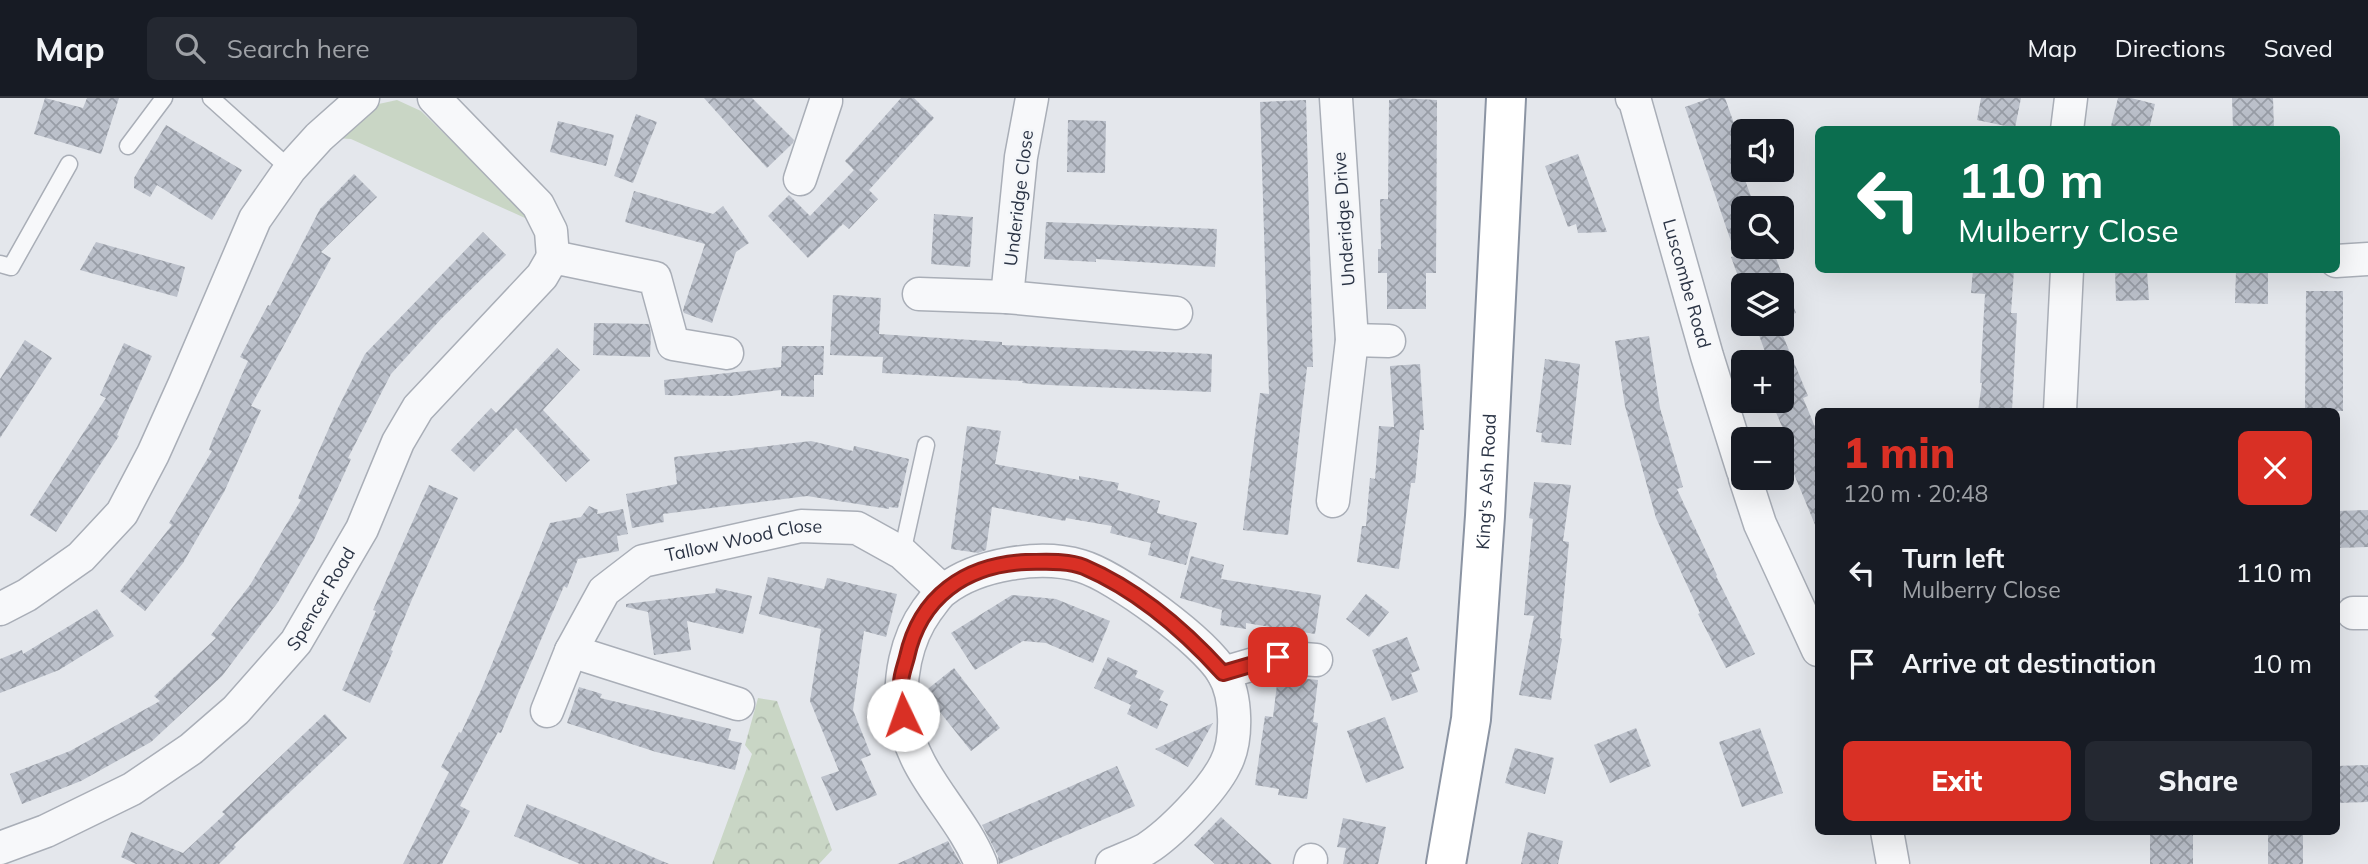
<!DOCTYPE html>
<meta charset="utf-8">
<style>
body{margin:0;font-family:Mulish,sans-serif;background:#242831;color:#f1f3f6;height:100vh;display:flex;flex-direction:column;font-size:26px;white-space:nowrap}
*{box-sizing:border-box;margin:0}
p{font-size:23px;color:#9ea1a6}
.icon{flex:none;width:38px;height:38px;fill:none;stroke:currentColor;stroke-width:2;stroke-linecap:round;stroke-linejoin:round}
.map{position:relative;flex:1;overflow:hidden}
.drawer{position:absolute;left:1815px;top:310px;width:525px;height:427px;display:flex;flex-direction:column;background:#171b24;border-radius:10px;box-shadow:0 7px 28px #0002}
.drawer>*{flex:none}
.banner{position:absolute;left:1815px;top:28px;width:525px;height:147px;border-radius:10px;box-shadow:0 7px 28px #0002;background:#0b6e4f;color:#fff;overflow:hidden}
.controls{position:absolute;left:1731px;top:21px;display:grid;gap:14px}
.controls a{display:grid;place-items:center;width:63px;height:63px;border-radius:10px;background:#171b24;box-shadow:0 7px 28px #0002;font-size:35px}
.pin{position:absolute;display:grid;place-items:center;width:60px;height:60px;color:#fff;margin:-30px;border-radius:14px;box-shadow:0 4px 10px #0006}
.me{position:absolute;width:77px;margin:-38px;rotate:357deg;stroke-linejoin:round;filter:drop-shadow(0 0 5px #0008)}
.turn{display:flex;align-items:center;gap:24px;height:147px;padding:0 28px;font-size:32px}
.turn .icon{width:91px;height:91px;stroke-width:2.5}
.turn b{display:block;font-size:49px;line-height:60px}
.round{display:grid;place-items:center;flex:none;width:74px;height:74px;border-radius:10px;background:#242831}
.head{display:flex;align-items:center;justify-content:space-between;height:119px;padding:0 28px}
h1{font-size:42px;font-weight:800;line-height:52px;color:#d93025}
.action{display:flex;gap:14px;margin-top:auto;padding:14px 28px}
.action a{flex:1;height:80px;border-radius:10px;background:#d93025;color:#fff;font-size:28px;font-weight:800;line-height:80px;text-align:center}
.action a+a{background:#242831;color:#f1f3f6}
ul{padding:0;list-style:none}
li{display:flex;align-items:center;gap:21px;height:91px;padding:0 28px}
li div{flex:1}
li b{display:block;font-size:26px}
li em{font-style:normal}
header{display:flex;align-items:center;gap:42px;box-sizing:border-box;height:98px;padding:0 35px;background:#171b24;border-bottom:2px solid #363941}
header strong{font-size:33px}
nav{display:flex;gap:38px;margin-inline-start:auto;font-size:24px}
.search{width:490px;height:63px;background:#242831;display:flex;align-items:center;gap:18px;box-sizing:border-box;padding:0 24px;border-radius:10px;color:#9ea1a6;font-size:26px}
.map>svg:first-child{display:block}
</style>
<header>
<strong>Map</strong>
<div class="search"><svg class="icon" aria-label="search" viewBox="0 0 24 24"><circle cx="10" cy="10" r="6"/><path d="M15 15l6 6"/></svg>Search here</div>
<nav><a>Map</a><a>Directions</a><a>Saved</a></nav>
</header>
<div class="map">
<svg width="2368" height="766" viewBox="0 0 2368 766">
<defs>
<pattern id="park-crowns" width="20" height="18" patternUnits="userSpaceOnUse" patternTransform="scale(1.75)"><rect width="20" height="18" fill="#c9d6c5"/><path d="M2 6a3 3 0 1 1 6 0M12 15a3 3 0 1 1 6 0" fill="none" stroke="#adb8ab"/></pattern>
<pattern id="building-cross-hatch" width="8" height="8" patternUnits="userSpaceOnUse" patternTransform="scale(1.75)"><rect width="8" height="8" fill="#bbc0ca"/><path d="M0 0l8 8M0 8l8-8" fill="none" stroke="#989da6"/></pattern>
</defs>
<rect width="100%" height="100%" fill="#e4e7ec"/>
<polygon fill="#c9d6c5" points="397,2 421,13 536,125 351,41 335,40 374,7"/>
<polygon fill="url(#park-crowns)" points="758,600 777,603 832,752 819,766 712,766 752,656 745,647"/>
<g fill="url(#building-cross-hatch)">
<polygon points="45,0 83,10 87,0 119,0 101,56 34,36"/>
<polygon points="704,0 752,0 794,42 793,45 767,70"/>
<polygon points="901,0 914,0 934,20 869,92 878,101 849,131 843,126 808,160 768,118 789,97 810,118 854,72 845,63"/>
<polygon points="1402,0 1437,2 1436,175 1426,175 1426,211 1387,211 1387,175 1378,175 1378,151 1381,151 1380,101 1388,101 1389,2"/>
<polygon points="1710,0 1725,0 1742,48 1734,51 1755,110 1743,110 1743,149 1772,149 1796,215 1782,220 1782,187 1743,187 1743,192 1731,159 1736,158 1685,9"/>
<polygon points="1981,0 2021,0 2015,30 1977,22"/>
<polygon points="2118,0 2131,0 2155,6 2149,32 2110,32"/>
<polygon points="2232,0 2273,0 2274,32 2233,32"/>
<polygon points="1306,2 1313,269 1307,269 1288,437 1243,432 1260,295 1269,296 1260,4"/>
<polygon points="636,16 657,24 633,85 614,78"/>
<polygon points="1068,22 1106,23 1105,75 1067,74"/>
<polygon points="558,23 614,37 606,68 550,54"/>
<polygon points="166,27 242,72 212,122 157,87 150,99 134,90 134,80"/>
<polygon points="1578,56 1607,134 1578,135 1576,126 1568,129 1545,68"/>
<polygon points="354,76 377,99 321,154 331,160 251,308 261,312 224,394 183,465 145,513 120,493 172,427 169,425 212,353 209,352 212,343 248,263 240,259 268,207 270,208 320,111"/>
<polygon points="634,93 713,116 723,108 749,145 736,154 712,225 684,215 683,212 705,146 625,124"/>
<polygon points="934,116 973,119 970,169 931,166"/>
<polygon points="1046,124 1217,131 1215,169 1096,161 1096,164 1044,161"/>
<polygon points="483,134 506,157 442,220 391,276 348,360 351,361 314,442 278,504 222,578 151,644 81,683 22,706 10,676 70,653 160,603 154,598 216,540 211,537 250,487 301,402 298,400 337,312 365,256"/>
<polygon points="96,144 185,169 177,199 80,172"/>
<polygon points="1973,172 2014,172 2011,215 2017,215 2012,313 1978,313 1982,285 1980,285 1985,196 1971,195"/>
<polygon points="2115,172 2147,172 2149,202 2116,203"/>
<polygon points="2236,172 2268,172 2268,206 2235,205"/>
<polygon points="2306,193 2343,193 2343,313 2305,313"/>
<polygon points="833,197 881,200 879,236 1002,244 1002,247 1212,256 1211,294 1048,287 1022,285 1023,283 882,275 883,259 830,257"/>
<polygon points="594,225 649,226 651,235 650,259 593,257"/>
<polygon points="1755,226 1778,226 1808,298 1803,300 1818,336 1818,434 1782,347 1782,341 1779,341 1777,336 1784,333 1771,303 1782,303 1782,264 1763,264 1768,262"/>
<polygon points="1649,238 1660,310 1683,389 1677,391 1717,477 1716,478 1755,556 1726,570 1698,516 1700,515 1656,420 1625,308 1615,243"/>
<polygon points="25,242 52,260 0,340 0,281"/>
<polygon points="124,245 152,258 117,337 119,338 56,434 30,417 106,300 100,297"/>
<polygon points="782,248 824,248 823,277 814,277 814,299 781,298 781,292 731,298 665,297 664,282 781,269"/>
<polygon points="557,250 580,272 543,312 590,362 566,384 516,330 474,374 451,352 491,310 496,315"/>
<polygon points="1545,261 1580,266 1571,347 1541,344 1542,335 1536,334"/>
<polygon points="1420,266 1424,332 1420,332 1415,385 1411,385 1399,471 1357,464 1362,428 1366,428 1370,380 1375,381 1379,328 1394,329 1390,268"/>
<polygon points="967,328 1001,333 995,366 1079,382 1079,378 1119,385 1117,392 1160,403 1157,415 1197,425 1186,467 1148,457 1151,445 1110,435 1112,428 1066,420 1065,423 992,409 986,452 978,455 951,451"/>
<polygon points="811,343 853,353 854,348 909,361 898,410 889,409 889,411 807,398 663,416 664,424 632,430 626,396 677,386 674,359"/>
<polygon points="1534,384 1571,387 1563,443 1569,444 1560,540 1562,541 1551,602 1519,597 1534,518 1524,517 1533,421 1529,420"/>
<polygon points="429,387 458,400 413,499 391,552 393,553 370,605 342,592 376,513 373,512"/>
<polygon points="589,408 598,412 597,416 623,411 628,436 617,438 619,453 578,461 567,490 564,488 501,635 498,634 460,708 470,713 442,766 403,766 449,674 441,669 459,634 461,635 482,590 550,425 581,419"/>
<polygon points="2368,412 2368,449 2336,450 2336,413"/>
<polygon points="1191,458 1224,467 1221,481 1321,497 1315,536 1246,525 1246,531 1220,527 1222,512 1180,500"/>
<polygon points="768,479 824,491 827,480 897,496 886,539 864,533 853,612 871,657 861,661 877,697 836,713 821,679 839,673 810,603 821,531 759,516"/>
<polygon points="716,490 752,498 743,536 687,523 691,552 654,557 648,514 626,509 626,506 715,495"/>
<polygon points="1366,496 1389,514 1369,539 1346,521"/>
<polygon points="1012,497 1056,501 1110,523 1093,565 1046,545 1023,543 975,572 951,535"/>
<polygon points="97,511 114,538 59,572 0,595 0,561 22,552 23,556"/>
<polygon points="1407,539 1420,572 1411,575 1418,594 1392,603 1372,552"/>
<polygon points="1108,559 1138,573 1135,579 1164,593 1159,602 1168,606 1157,631 1127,616 1131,607 1094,590"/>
<polygon points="954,570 1000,630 971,653 924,594"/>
<polygon points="1278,578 1318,582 1313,624 1318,625 1307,701 1278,697 1279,691 1255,687 1265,618 1273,619"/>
<polygon points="579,589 602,596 600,600 731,631 728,642 742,645 735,672 656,654 567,625"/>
<polygon points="325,616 347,640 234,747 236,749 219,766 136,766 121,759 131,734 183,755 225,716 222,714"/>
<polygon points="1385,619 1404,670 1366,685 1347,633"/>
<polygon points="1213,625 1188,669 1155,651"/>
<polygon points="1636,630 1651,668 1610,685 1594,647"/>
<polygon points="1760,630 1783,695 1742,709 1719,644"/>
<polygon points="1515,650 1554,660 1545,696 1505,685"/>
<polygon points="2368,667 2368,704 2336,705 2336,668"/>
<polygon points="1117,668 1135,708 999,766 998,758 982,727"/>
<polygon points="527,706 564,721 669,766 580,766 514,738"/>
<polygon points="1221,719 1272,766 1215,766 1194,747"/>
<polygon points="1343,720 1386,729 1378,766 1343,766 1346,750 1337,749"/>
<rect x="2150" y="733" width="43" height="33"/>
<rect x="2268" y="733" width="35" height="33"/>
<polygon points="1528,734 1563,743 1558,766 1521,766"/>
<polygon points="948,743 961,766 897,766"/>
</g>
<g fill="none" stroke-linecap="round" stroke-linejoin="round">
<defs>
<g id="lane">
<polyline points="211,0 290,71"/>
<polyline points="128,48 164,0"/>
<polyline points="0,166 11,169 69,66"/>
<polyline points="902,455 926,347"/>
</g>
<g id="street">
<polyline points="434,0 538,107 551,133 553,159"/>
<polyline points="1032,0 1021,59 1007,199 1176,215"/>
<path id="s1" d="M1632,0l3,3 72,255 36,115"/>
<polyline points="2067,32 2071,0"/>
<polyline points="800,81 826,3"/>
<polyline points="2336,163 2368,161"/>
<polyline points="919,196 1007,199"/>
<polyline points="1352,242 1389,243"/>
<polyline points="2060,313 2067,172"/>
<polyline points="1745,380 1760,426 1818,552"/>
<polyline points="1333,403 1352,242 1336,0"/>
<polyline points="0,511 27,497 81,459 122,415 153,356 184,287 255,121 290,71 319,39 363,0"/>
<polyline points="2353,515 2368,515"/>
<polyline points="1223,575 1278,559 1316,562"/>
<path id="s2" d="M738,606l-167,-53 33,-60 39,-30 158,-35 56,2 45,25 40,37"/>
<polyline points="547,613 571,553"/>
<polyline points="1887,733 1893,766"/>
<path id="s3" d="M0,750l46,-17 86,-42 59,-40 45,-39 60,-68 66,-113 36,-87 20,-34 124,-132 11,-19 102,21 18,66 54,9"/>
<path d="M981,766c-22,-54 -68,-87 -78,-149 -5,-35 3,-76 24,-105 5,-6 10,-15 17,-20 34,-26 96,-36 137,-24 35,10 123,75 142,107 14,23 15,68 2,92 -13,26 -55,69 -79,84 -11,6 -23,10 -34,15"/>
<polyline points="1310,766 1311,762"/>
</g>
<g id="highway">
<path id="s4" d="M1446,766l25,-145 14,-203 21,-418"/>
</g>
</defs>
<use href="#lane" stroke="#a9aeb7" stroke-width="19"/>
<use href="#street" stroke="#a9aeb7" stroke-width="35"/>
<use href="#highway" stroke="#8b94a3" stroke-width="42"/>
<use href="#lane" stroke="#f7f8fa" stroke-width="16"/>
<use href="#street" stroke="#f7f8fa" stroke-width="32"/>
<use href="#highway" stroke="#fff" stroke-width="38"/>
</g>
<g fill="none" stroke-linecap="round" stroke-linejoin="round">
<defs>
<path id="route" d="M903,617c0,-10 -2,-21 -2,-32 0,-8 4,-18 6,-26 13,-60 58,-92 119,-95 18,0 41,-2 58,5 54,23 100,63 139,106l55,-16"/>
</defs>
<use href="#route" stroke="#8d1f18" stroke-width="18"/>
<use href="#route" stroke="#d93025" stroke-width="12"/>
</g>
<g text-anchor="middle" stroke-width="5" stroke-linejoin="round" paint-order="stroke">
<g font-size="18" fill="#2b3445" stroke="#f4f6f9">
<text transform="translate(1019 100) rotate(-83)" y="6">Underidge Close</text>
<text transform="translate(1344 121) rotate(-94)" y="6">Underidge Drive</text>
<text dy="6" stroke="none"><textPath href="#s1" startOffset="194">Luscombe Road</textPath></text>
<text dy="6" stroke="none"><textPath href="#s4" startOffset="385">King's Ash Road</textPath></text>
<text dy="6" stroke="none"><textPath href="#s2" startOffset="396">Tallow Wood Close</textPath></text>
<text dy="6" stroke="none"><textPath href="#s3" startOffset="416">Spencer Road</textPath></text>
</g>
</g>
</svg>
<div class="controls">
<a><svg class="icon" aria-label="sound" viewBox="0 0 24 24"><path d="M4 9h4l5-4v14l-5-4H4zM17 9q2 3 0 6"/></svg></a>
<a><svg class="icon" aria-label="search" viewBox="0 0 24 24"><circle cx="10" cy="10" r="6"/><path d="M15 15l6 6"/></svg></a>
<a><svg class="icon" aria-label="layers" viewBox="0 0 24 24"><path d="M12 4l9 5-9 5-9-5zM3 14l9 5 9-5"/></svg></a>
<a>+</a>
<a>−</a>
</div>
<div class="pin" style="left:1278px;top:559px;background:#d93025"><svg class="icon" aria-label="arrive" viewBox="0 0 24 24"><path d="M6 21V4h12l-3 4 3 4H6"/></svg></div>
<svg class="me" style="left:903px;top:617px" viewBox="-20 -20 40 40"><circle r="19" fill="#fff"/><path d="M0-13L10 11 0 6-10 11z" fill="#d93025"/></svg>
<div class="banner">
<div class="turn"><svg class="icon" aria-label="left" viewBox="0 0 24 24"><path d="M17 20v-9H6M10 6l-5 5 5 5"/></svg><div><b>110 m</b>Mulberry Close</div></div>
</div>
<section class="drawer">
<div class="head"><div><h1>1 min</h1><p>120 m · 20:48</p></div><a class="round" style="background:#d93025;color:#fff"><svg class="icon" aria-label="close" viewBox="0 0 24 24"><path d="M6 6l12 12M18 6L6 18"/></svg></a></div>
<ul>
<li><svg class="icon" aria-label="left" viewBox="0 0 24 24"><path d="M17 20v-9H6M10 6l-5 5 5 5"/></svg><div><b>Turn left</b><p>Mulberry Close</p></div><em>110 m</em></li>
<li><svg class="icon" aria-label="arrive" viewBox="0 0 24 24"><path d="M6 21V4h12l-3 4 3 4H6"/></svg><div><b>Arrive at destination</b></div><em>10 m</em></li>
</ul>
<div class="action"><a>Exit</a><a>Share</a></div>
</section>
</div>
